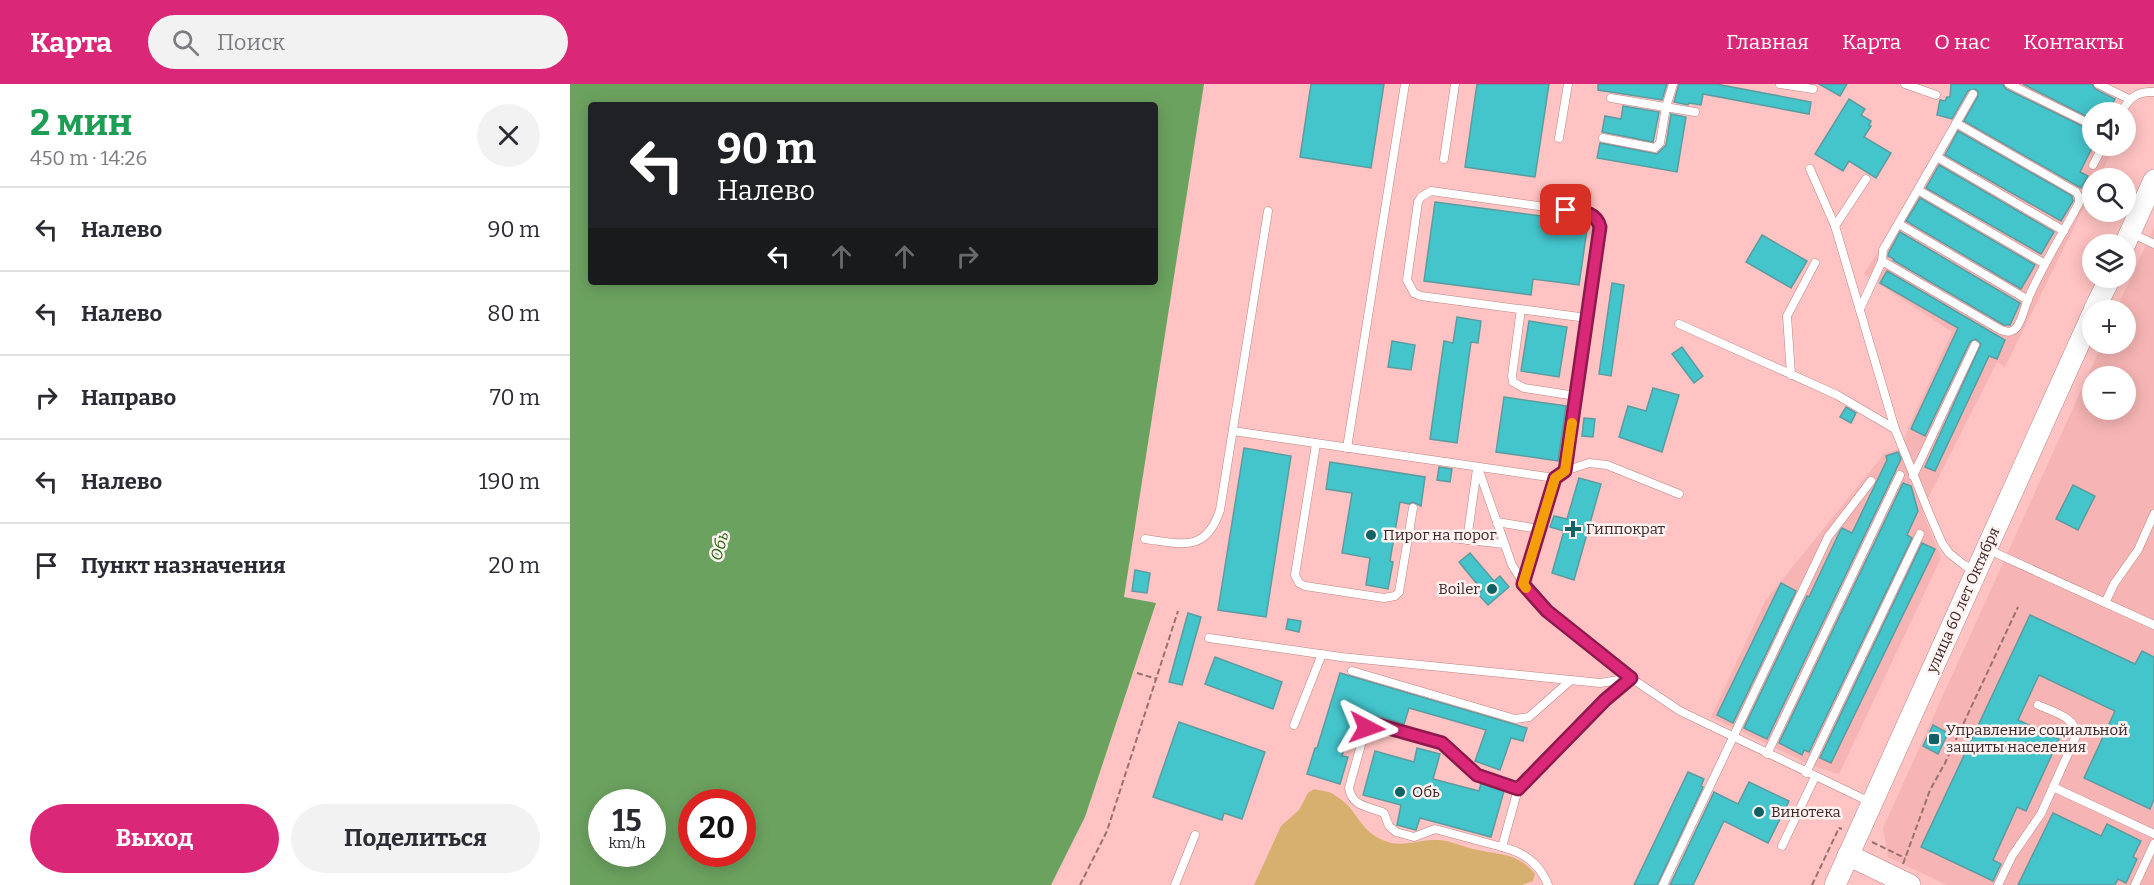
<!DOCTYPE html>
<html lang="ru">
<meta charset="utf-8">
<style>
body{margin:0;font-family:Bitter,serif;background:#f2f2f3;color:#2b2b33;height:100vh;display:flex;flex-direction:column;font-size:22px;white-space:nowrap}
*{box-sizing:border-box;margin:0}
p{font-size:20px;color:#7c7c81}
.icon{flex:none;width:33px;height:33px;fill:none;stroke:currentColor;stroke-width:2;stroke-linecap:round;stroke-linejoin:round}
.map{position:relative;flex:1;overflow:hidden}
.panel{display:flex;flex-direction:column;background:#fff;width:570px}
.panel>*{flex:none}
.guide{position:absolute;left:18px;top:18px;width:570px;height:183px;border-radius:6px;box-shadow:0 3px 15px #0003;background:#202124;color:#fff;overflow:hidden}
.fabs{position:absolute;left:1512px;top:18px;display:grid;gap:12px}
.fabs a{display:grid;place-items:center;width:54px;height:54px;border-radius:50%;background:#fff;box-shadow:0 3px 15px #0003;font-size:30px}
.speed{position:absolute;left:18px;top:705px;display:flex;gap:12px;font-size:30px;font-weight:700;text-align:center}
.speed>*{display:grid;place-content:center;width:78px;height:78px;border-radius:50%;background:#fff;box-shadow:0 3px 15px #0003;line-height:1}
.speed small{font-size:15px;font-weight:400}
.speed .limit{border:9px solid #d22;background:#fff;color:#111}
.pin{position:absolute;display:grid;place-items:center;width:51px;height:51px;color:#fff;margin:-26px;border-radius:12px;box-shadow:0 3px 9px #0006}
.me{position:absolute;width:66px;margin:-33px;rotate:94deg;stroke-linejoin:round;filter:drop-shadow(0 0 4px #0008)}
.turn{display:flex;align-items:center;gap:21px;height:126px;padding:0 30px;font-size:27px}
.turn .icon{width:78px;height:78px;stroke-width:2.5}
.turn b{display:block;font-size:42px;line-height:51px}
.lanes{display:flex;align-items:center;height:57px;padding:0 30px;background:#0003;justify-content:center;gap:30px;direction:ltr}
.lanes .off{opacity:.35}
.round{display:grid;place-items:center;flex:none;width:63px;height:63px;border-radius:32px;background:#f2f2f3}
.summary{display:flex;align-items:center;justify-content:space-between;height:102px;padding:0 30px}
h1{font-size:36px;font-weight:700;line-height:45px;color:#1e9e55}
.action{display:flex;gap:12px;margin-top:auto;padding:12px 30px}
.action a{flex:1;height:69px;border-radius:36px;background:#db2777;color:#fff;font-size:24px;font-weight:700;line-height:69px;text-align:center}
.action a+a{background:#f2f2f3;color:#2b2b33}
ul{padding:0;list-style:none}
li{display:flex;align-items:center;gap:18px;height:84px;padding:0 30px;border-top:2px solid #e1e1e2}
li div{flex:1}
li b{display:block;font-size:22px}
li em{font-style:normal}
header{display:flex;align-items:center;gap:36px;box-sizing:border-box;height:84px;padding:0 30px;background:#db2777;color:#fff}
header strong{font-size:28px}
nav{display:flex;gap:33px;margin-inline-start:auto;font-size:21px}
.search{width:420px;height:54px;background:#f2f2f3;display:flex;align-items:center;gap:15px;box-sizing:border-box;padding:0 21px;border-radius:33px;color:#7c7c81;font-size:22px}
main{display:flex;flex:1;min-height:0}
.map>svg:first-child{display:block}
</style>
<header>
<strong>Карта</strong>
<div class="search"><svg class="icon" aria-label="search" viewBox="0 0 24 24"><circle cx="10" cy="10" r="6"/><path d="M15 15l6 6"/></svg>Поиск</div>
<nav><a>Главная</a><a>Карта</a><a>О нас</a><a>Контакты</a></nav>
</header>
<main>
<section class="panel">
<div class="summary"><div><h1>2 мин</h1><p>450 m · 14:26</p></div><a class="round"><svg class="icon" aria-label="close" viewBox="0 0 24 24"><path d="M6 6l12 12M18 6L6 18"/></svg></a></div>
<ul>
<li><svg class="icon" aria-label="left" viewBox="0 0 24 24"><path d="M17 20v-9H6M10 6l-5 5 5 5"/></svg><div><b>Налево</b></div><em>90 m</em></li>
<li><svg class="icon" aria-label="left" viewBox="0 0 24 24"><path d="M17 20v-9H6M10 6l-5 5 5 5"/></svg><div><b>Налево</b></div><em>80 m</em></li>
<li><svg class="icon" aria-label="right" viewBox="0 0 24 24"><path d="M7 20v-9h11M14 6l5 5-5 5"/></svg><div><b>Направо</b></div><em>70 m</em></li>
<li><svg class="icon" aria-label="left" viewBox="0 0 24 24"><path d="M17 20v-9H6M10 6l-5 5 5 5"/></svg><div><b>Налево</b></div><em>190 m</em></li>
<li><svg class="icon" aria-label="arrive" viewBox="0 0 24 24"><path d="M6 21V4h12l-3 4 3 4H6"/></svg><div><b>Пункт назначения</b></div><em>20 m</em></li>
</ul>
<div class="action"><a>Выход</a><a>Поделиться</a></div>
</section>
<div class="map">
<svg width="1584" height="801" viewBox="0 0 1584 801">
<rect width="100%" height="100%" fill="#fec3c2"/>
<g fill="#f6b5b4" fill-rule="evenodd">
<polygon points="1412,0 1479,0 1528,28 1522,28 1522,62 1545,62 1529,94 1522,94 1522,107 1435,283 1427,278 1352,426 1371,474 1269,690 1243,682 1141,633 1195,517 1314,370 1329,365 1382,248 1294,190"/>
<path d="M1584,143v658h-207l-59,-28 -5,-29 219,-484h24v-34h-10zM1522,292h34v34h-34z"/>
</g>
<path fill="#d7b06f" d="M744,705c8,2 16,2 22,7 24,14 21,37 55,47 12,3 32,-4 46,-3 13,0 23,6 36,9 25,6 44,3 62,25l-2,7 -11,4h-268l27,-59 18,-16 9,-17z"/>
<path fill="#6ca260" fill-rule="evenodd" d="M0,0h634l-80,513 32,6 -71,214 -34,68h-481zM21,21h564v177h-564zM82,718v52h-50v-52zM172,718v52h-50v-52z"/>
<g fill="#44c4cb" stroke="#5b9ca0" stroke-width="1.5">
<polygon points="741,0 814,0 801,84 730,73"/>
<polygon points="907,0 979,0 965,93 895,83"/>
<polygon points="1028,0 1097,0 1092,16 1028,6"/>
<polygon points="1109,0 1146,0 1241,18 1239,30 1133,10 1131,21 1119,19 1118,21 1104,18"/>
<polygon points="1249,0 1277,0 1270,12"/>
<polygon points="1381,0 1433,0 1436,5 1522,47 1522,64 1510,88 1518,92 1511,104 1394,37 1408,12 1408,8 1405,5 1398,7 1382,35 1367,31 1370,16 1375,17 1377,13 1380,13"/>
<polygon points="1453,0 1522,0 1525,5 1545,15 1538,28 1522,28 1522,35"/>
<polygon points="1279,15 1295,25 1291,31 1301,37 1299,41 1301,42 1294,53 1321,69 1306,94 1279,77 1273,87 1245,70"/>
<polygon points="1053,22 1089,28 1083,58 1032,48 1035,32 1051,35"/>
<polygon points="1101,30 1116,33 1107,88 1027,74 1030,59 1087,70 1096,61"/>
<polygon points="1388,47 1502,112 1503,117 1491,137 1375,71"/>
<polygon points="1369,81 1484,148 1471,170 1356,104"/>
<polygon points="1350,114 1465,181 1451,205 1336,137"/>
<polygon points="865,118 1018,138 1009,201 963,195 961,211 854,197"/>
<polygon points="1330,148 1450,219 1440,241 1434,241 1323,176 1324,175 1318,172 1319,168"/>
<polygon points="1192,151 1237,177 1221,204 1176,178"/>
<polygon points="1317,187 1435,256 1427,275 1419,272 1365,387 1355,383 1411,260 1405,255 1400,258 1355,352 1341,345 1388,244 1310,199"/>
<polygon points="1042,199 1054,201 1041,292 1029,290"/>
<polygon points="887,233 911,237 908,259 901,258 887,359 860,355 874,257 883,259"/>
<polygon points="959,237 997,243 989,293 951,287"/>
<polygon points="822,257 845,261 841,286 818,283"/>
<polygon points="1112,263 1133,292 1124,299 1102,270"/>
<polygon points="1083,304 1109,311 1092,368 1049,353 1058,322 1076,327"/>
<polygon points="934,313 996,322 988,377 926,368"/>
<polygon points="1276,323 1286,329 1281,339 1270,333"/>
<polygon points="1014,334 1025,335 1023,353 1012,352"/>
<polygon points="674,364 721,372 696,533 648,526"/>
<polygon points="1328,368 1331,375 1322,394 1197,655 1176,645 1174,644 1237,512 1239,513 1270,447 1272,444 1282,449 1317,376 1316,372"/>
<polygon points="760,378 855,393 851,422 843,418 839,420 830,418 820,477 823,478 818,505 796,501 800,474 772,469 782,409 756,405"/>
<polygon points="869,383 882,385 880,398 867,396"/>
<polygon points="1009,394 1031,400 1004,496 982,489 994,447 980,443 984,432 997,435"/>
<polygon points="1333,399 1341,402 1348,427 1337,451 1342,454 1239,668 1234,666 1232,671 1209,659"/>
<polygon points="1503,401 1525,412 1508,446 1486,435"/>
<polygon points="1352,459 1365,465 1261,679 1250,674"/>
<polygon points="900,469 924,497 930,492 939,503 918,521 908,510 912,506 889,478"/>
<polygon points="565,486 580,489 577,509 562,507"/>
<polygon points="1211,499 1226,507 1163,639 1147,631"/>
<polygon points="618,529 631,533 612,601 599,598"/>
<polygon points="1460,531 1565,580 1572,567 1584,573 1584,715 1580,725 1514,694 1545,627 1469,591 1448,636 1489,655 1456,727 1447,723 1423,776 1431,780 1423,797 1351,763"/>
<polygon points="718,535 731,537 729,548 716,545"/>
<polygon points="645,573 712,598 703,625 635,600"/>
<polygon points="770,589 957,644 953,657 941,654 930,686 905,677 916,646 839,624 834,640 786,626 772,672 778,673 770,700 737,690 745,664 747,664"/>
<polygon points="609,638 695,668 672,735 654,729 652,736 583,713"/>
<polygon points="1363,641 1378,649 1368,670 1353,662"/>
<polygon points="847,664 870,670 863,695 909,707 911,699 934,707 921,753 850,734 846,746 827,741 831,721 793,711 805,667 844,678"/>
<polygon points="1118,688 1134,695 1131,702 1133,703 1087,801 1064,801"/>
<polygon points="1179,698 1219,717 1198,759 1154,737 1123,801 1100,801 1144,708 1168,720"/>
<polygon points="1483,729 1531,752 1537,740 1571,757 1563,773 1567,775 1556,799 1548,795 1545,801 1448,801"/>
</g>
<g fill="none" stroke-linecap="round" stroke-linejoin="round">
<defs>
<g id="lane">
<polyline points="1210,0 1243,5"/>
<polyline points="1335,0 1366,11"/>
<polyline points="1439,0 1522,41"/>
<polyline points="1528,0 1559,15"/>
<polyline points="1041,14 1125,28"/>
<path d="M1551,28c9,-14 15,-21 33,-20"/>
<polyline points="989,54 998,0"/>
<polyline points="1033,54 1085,64 1090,59 1096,23 1103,0"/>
<polyline points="1367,73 1494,147"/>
<polyline points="874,75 885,0"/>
<polyline points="1523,81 1533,62"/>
<polyline points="1240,85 1265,142 1325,345 1359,429 1372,459 1379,469 1394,481 1405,486"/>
<polyline points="1348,106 1475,180"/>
<polyline points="1329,140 1458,216"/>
<polyline points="1265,142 1296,95"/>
<polyline points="1561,149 1584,160"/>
<path d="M1312,177l119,69c5,2 9,3 14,-1 7,-6 9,-21 13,-30 14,-33 34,-64 51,-96v-6l-3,-5 -120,-69"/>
<polyline points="951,225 942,292 943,298 954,304 1006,312"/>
<polyline points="1290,225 1312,177 1313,166 1403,10"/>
<polyline points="1109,240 1267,311 1325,345"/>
<polyline points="1221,291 1217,232 1245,179"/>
<polyline points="663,347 985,394"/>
<polyline points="746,360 725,491 729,499 735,502 814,514 825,512 829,508 843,424"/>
<polyline points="777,364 835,0"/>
<polyline points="908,384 942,481 957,505 977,527 1061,594 1110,627 1300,718"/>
<polyline points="995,387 1019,379 1037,381 1109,410"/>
<polyline points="1343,392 1405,261"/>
<polyline points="927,438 969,445"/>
<polyline points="839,449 934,460"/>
<path d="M575,455c37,5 61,14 75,-29l48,-299"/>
<polyline points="897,456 907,385"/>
<polyline points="1419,466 1584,541"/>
<polyline points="953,500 985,394 995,387 1030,143 1028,137 1019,129 861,107 851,113 848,118 837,196 844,209 851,212 1017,234"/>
<polyline points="1535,519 1544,500 1568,466 1584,430"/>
<polyline points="639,554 771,573 1030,599 1061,594"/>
<polyline points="782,587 945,635 959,633 1001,596"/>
<polyline points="724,641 752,570"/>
<polyline points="1197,670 1330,391"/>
<polyline points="1236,689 1350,450"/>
<polyline points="1483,703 1584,750"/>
<polyline points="1212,762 1245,693"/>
<path d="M932,763l-67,-18 -21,8 -18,-5 -7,-6 -5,-13c-14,-7 -32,-5 -35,-25l15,-54c4,-7 7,-9 14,-9l64,18 35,32 41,14"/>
<polyline points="605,801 625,751"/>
<path d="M978,801c-8,-21 -24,-33 -46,-38l16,-58 87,-89 23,-19"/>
<polyline points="1093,801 1258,453 1301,397"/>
<path d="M1428,801l14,-29 29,-42 35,-78c1,-19 -23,-24 -38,-31"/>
<polyline points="1565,801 1584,760"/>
</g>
<g id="secondary">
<polyline points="1555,160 1584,96"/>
<polyline points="1524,226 1540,194"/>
<polyline points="1278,771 1340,801"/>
<polyline points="1265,801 1522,231"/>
</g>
</defs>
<use href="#lane" stroke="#ba8483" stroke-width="9"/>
<use href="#secondary" stroke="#ba8483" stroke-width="22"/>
<g stroke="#997170" stroke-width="2" stroke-dasharray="6 3" stroke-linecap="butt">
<polyline points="567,589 587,595"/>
<polyline points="1302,758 1335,774"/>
<polyline points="1333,780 1360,706 1375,679 1448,523"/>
<polyline points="510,801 537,747 608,527"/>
<polyline points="1242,801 1269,744 1272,745"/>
</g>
<use href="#lane" stroke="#fff" stroke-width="8"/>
<use href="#secondary" stroke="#fff" stroke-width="21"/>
</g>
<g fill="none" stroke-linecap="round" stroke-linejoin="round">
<defs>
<path id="route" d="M797,644l5,-3h6l64,18 35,32 41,14 87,-89 26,-22 -84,-67 -24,-27 32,-106 10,-7 35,-244c-4,-16 -19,-15 -34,-17"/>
</defs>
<use href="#route" stroke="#8e194d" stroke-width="15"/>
<use href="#route" stroke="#db2777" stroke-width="10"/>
<polyline stroke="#f59e0b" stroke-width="10" points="956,504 953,500 985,394 995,387 1002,339"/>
</g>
<g fill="#116265" stroke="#fef2f1" stroke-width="2">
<path d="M1000 436h6v6h6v6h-6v6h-6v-6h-6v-6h6z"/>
<circle cx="801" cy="451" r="6"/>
<circle cx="922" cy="505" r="6"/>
<rect x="1358" y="649" width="12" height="12" rx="3"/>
<circle cx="830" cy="708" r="6"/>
<circle cx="1189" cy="728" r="6"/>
</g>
<g text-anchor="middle" stroke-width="5" stroke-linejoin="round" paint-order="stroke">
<g font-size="15" fill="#3d2726" stroke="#fef2f1" text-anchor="start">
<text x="1016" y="450">Гиппократ</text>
<text x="813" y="456">Пирог на порог</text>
<text x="910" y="510" text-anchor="end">Boiler</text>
<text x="1376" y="651">Управление социальной<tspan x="1376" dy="17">защиты населения</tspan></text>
<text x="842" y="713">Обь</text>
<text x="1201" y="733">Винотека</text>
</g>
<g font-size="15" fill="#3d2726" stroke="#fef2f1">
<text transform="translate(1393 516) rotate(-66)" y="5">улица 60 лет Октября</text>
</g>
<g font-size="16" font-style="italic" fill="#23690a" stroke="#fef2f1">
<text transform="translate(149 462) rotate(-74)" y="6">Обь</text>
</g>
</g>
</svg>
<div class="fabs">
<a><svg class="icon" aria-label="sound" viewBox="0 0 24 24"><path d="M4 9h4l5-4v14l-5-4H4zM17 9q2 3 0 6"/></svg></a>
<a><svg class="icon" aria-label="search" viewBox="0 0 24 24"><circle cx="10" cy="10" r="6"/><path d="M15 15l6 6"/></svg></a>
<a><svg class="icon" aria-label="layers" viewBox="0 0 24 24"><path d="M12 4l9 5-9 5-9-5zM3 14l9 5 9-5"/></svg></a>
<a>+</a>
<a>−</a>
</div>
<div class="speed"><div>15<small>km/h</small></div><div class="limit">20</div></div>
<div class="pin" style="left:996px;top:126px;background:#d93025"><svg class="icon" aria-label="arrive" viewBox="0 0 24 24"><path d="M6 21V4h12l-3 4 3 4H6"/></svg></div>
<svg class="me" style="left:797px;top:644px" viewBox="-20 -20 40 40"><path d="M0-17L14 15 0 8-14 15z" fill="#db2777" stroke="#fff" stroke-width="4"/></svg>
<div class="guide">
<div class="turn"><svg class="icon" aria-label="left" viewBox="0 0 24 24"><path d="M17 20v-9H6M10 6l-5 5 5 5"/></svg><div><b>90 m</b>Налево</div></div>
<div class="lanes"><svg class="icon" aria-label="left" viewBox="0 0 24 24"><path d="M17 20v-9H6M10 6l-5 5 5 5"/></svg><svg class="icon off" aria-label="ahead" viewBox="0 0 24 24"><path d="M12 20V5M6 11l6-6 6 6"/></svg><svg class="icon off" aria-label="ahead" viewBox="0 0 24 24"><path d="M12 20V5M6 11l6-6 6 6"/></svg><svg class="icon off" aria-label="right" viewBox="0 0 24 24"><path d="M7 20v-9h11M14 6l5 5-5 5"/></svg></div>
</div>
</div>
</main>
